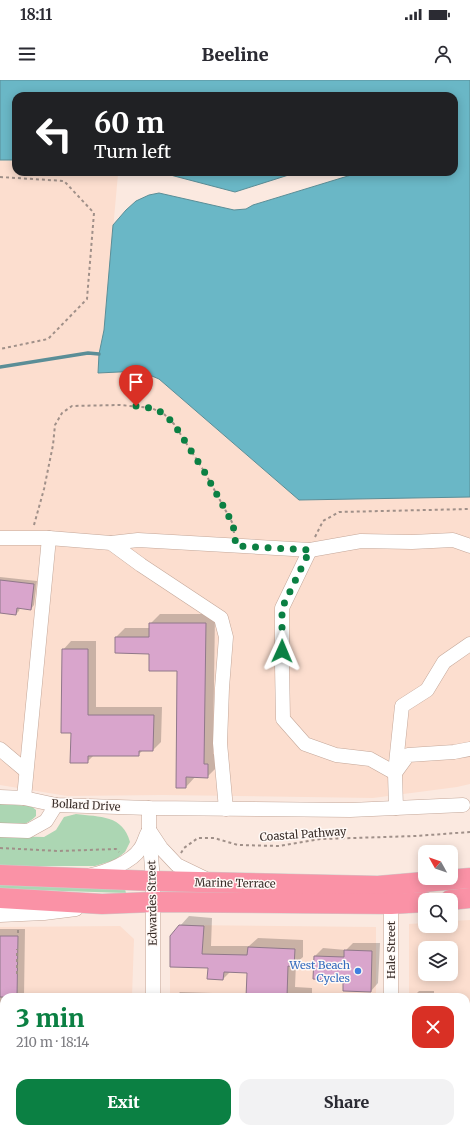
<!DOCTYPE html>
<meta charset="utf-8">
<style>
body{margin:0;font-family:Merriweather,serif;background:#f2f2f3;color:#2b2b33;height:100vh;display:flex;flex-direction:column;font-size:15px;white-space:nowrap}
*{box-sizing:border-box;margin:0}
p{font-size:13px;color:#7c7c81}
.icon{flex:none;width:22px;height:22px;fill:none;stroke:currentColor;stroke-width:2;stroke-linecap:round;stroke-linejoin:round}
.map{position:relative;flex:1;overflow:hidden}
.side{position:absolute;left:0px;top:913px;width:470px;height:140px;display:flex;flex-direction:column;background:#fff;border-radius:12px 12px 0 0;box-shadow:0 2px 10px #0003}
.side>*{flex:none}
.top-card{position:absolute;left:12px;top:12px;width:446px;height:84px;border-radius:12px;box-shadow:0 2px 10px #0003;background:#202124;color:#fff;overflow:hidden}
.needle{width:26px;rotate:310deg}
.controls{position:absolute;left:418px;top:765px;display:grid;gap:8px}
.controls a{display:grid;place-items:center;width:40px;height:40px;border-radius:8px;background:#fff;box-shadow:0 2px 10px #0003;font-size:20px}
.pin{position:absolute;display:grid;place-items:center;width:34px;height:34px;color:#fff;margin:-41px -17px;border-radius:50% 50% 50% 0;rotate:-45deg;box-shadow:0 0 4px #0007}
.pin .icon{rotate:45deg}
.me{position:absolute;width:44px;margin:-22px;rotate:1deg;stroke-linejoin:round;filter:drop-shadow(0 0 3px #0008)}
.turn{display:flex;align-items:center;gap:14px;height:84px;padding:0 16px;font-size:18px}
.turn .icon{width:52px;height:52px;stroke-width:2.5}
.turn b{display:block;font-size:28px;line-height:34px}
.round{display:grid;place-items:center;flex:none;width:42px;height:42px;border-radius:12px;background:#f2f2f3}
.overview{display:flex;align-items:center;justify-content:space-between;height:68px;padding:0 16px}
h1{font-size:24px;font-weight:800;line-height:30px;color:#0b8043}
.button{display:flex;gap:8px;margin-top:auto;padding:8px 16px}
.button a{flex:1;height:46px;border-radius:12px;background:#0b8043;color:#fff;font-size:16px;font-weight:800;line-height:46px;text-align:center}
.button a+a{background:#f2f2f3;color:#2b2b33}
.status{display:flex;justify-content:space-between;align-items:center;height:28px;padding:0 20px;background:#fff;direction:ltr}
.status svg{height:11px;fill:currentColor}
header{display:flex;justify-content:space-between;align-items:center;height:52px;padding:0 16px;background:#fff;font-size:18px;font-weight:800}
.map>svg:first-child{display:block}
</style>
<div class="status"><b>18:11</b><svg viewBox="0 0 49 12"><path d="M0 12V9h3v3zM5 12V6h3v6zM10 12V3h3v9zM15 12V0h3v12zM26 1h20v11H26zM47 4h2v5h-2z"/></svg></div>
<header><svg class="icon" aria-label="menu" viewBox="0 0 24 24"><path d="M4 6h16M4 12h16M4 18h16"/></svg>Beeline<svg class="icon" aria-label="person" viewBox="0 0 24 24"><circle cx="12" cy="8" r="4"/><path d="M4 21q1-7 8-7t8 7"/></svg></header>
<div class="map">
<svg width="470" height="1053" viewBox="0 0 470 1053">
<rect width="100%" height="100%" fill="#fbe9e0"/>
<g fill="#fcdecf" fill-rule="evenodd">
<polygon points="0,80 16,81 16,92 100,92 118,94 104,250 99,274 99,293 140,291 159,299 299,420 470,417 470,704 457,707 373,718 163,715 67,716 0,705"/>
<path d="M470,840v179h-4v-102h-57v-73l16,-1v3h26v-5zM425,868h26v26h-26z"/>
<polygon points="179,845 376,847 376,917 170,917 170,856"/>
<polygon points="120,846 134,859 132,917 4,917 4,1020 0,1020 0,847"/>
<polygon points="169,1050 237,1053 270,1053 169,1053"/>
</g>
<g fill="#acd6b3">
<path d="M0,724l31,2 5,4v6c-8,9 -24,13 -36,12z"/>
<path d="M76,734c24,3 47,1 54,28l-5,10 -10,8 -20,6h-95v-30l44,1 12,-7 8,-13z"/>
<polygon points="0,804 125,809 126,813 0,809"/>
<polygon points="466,1047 470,1047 470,1053 404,1053 404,1049 466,1049"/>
</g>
<g fill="#6ab7c6" stroke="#5b8e97">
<polygon points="0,0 470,0 470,417 299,420 159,299 140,291 98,293 99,274 104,250 113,145 126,130 136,121 149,115 159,113 234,130 246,129 253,125 361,92 454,92 454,16 16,16 16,80 0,80"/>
<polygon points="159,92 298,92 235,112"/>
</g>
<g fill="#0003">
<polygon points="0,497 37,501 34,525 31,529 20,527 19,531 16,534 0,532"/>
<polygon points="160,534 215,534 213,674 217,675 217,687 208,696 195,697 186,707 178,590 150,573 116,557 125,548 150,548 150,544"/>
<polygon points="71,561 96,561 96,627 162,627 161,662 153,670 143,670 138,675 94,675 87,682 72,652 63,570"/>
<polygon points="189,836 212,838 211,866 249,866 258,858 303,860 303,877 296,883 295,907 312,908 312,917 247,917 248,892 231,891 223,899 209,887 180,846"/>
<polygon points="0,849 25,849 24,917 4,917 4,998 0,997"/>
<polygon points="353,863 380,863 378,903 371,911 344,900 315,876 323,868 346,870"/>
<polygon points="419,911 434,911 434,917 413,917"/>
<polygon points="180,912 213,913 213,917 175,917"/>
<rect x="466" y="943" width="4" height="71"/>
<polygon points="172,1049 211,1049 211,1053 170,1053"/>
<polygon points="245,1049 382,1049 382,1053 241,1053"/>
<rect x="0" y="1051" width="6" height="2"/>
</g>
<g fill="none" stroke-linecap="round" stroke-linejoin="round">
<polyline stroke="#5b8e97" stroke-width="3.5" points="0,287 88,273 99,274"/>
</g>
<g fill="#d9a5cc" stroke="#90788a">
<polygon points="0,500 34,504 31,530 17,528 16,535 0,533"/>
<polygon points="149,543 206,543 204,684 208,684 208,698 186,697 186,708 176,708 177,591 149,591 149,574 115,573 115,557 149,557"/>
<polygon points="62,569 88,569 88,635 154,635 153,671 139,671 139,676 88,676 88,683 70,683 71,653 61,653"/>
<polygon points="179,845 204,846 202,874 247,875 248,867 295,869 294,887 288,886 287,917 246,917 247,893 224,892 223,900 207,899 208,888 170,887 170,856"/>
<polygon points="0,856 18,856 17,917 0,917"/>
<polygon points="344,870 372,871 371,912 343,911 343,901 313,899 314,876 344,877"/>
</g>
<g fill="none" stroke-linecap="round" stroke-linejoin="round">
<defs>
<g id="minor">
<polyline points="0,458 49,458 111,463 141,485 221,538 226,557 222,608 220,663 226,729"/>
<polyline points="111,463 138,460 310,470 361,461 412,462 453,460 470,466"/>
<polyline points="310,470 282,528 282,585 283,639 305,664 336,675 370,679 395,693 402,626 427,610 444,582 470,564"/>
<polyline points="0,669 26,691"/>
<polyline points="0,717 24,718 56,725 149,728 350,730 463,725"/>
<polyline points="24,718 49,458"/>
<polyline points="149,728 149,750 153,801 153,917"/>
<polyline points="396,728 395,693 408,675 454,672 470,669"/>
<polyline points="0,750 28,751 46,741 56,725"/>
<polyline points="149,750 161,768 177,785 206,799"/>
<path d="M91,795c15,-3 41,-13 49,-26 4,-5 5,-12 8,-17"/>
<polyline points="391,824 391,917"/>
<polyline points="0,835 44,833 76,829"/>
<polyline points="0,1035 4,1035"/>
<polyline points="466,1035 470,1035"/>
<polyline points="151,1049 151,1053"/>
<polyline points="14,1053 15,1049"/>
<polyline points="392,1053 392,1049"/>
</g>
<g id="highway">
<polyline points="0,795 153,801 378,806 470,798"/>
<polyline points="0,818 102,824 153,822 391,824 425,822"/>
<polyline points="450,820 470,818"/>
</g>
</defs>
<use href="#minor" stroke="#c4a799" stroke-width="15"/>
<use href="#highway" stroke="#cfcdcb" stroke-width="21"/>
<g stroke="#a09089" stroke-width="2" stroke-dasharray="3 3" stroke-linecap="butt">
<polyline points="0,97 64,101 94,133 87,219 48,259 0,269"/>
<polyline points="34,445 44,409 53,365 55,345 62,333 72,326 120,325 151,328 163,333 174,344 204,391 233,444 234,453"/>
<polyline points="315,457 323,441 339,432 470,429"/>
<polyline points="0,768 59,771 116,769 119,772"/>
<polyline points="181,773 184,768 198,758 214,758 238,765 279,766 321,759 416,756 470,752"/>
<polyline points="18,853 18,849"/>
<polyline points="17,894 17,869"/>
</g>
<use href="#minor" stroke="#fff" stroke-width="14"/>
<use href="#highway" stroke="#fa92a6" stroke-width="20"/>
</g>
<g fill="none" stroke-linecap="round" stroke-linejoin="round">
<polyline stroke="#0b8043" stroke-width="7" stroke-dasharray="0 12.6" points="136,326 151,328 163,333 174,344 204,391 233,444 236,466 310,470 282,528 282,571"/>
</g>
<circle fill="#3f7fe0" stroke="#fff9f6" stroke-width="1.5" cx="358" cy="891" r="4"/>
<g text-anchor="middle" stroke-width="3" stroke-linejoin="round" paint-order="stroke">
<g font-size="11" fill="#392d28" stroke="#fff9f6">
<text transform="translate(86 725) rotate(3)" y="4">Bollard Drive</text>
<text transform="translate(303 754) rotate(-4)" y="4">Coastal Pathway</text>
<text transform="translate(235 803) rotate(1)" y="4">Marine Terrace</text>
<text transform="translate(152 823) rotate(-91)" y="4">Edwardes Street</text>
<text transform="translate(391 870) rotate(-90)" y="4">Hale Street</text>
</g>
<g font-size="11" fill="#366cbe" stroke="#fff9f6" text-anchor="end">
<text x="350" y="889">West Beach<tspan x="350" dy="13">Cycles</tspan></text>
</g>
</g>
</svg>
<div class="controls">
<a><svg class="needle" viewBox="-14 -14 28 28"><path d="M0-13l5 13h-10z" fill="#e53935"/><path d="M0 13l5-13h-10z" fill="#7c7c81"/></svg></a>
<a><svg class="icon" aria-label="search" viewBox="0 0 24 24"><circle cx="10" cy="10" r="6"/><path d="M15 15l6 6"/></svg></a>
<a><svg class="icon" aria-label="layers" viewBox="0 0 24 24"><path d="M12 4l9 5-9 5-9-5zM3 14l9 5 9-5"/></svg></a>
</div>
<div class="pin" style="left:136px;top:326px;background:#d93025"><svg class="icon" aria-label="arrive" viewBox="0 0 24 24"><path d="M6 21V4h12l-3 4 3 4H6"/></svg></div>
<svg class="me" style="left:282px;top:571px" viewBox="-20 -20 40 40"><path d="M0-17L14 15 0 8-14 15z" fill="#0b8043" stroke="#fff" stroke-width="4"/></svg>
<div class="top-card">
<div class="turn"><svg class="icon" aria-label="left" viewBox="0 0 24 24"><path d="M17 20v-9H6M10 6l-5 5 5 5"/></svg><div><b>60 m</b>Turn left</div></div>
</div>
<section class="side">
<div class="overview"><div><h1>3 min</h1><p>210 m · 18:14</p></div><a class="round" style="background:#d93025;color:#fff"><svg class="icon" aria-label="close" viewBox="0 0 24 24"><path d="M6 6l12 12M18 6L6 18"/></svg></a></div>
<div class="button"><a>Exit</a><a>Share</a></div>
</section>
</div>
